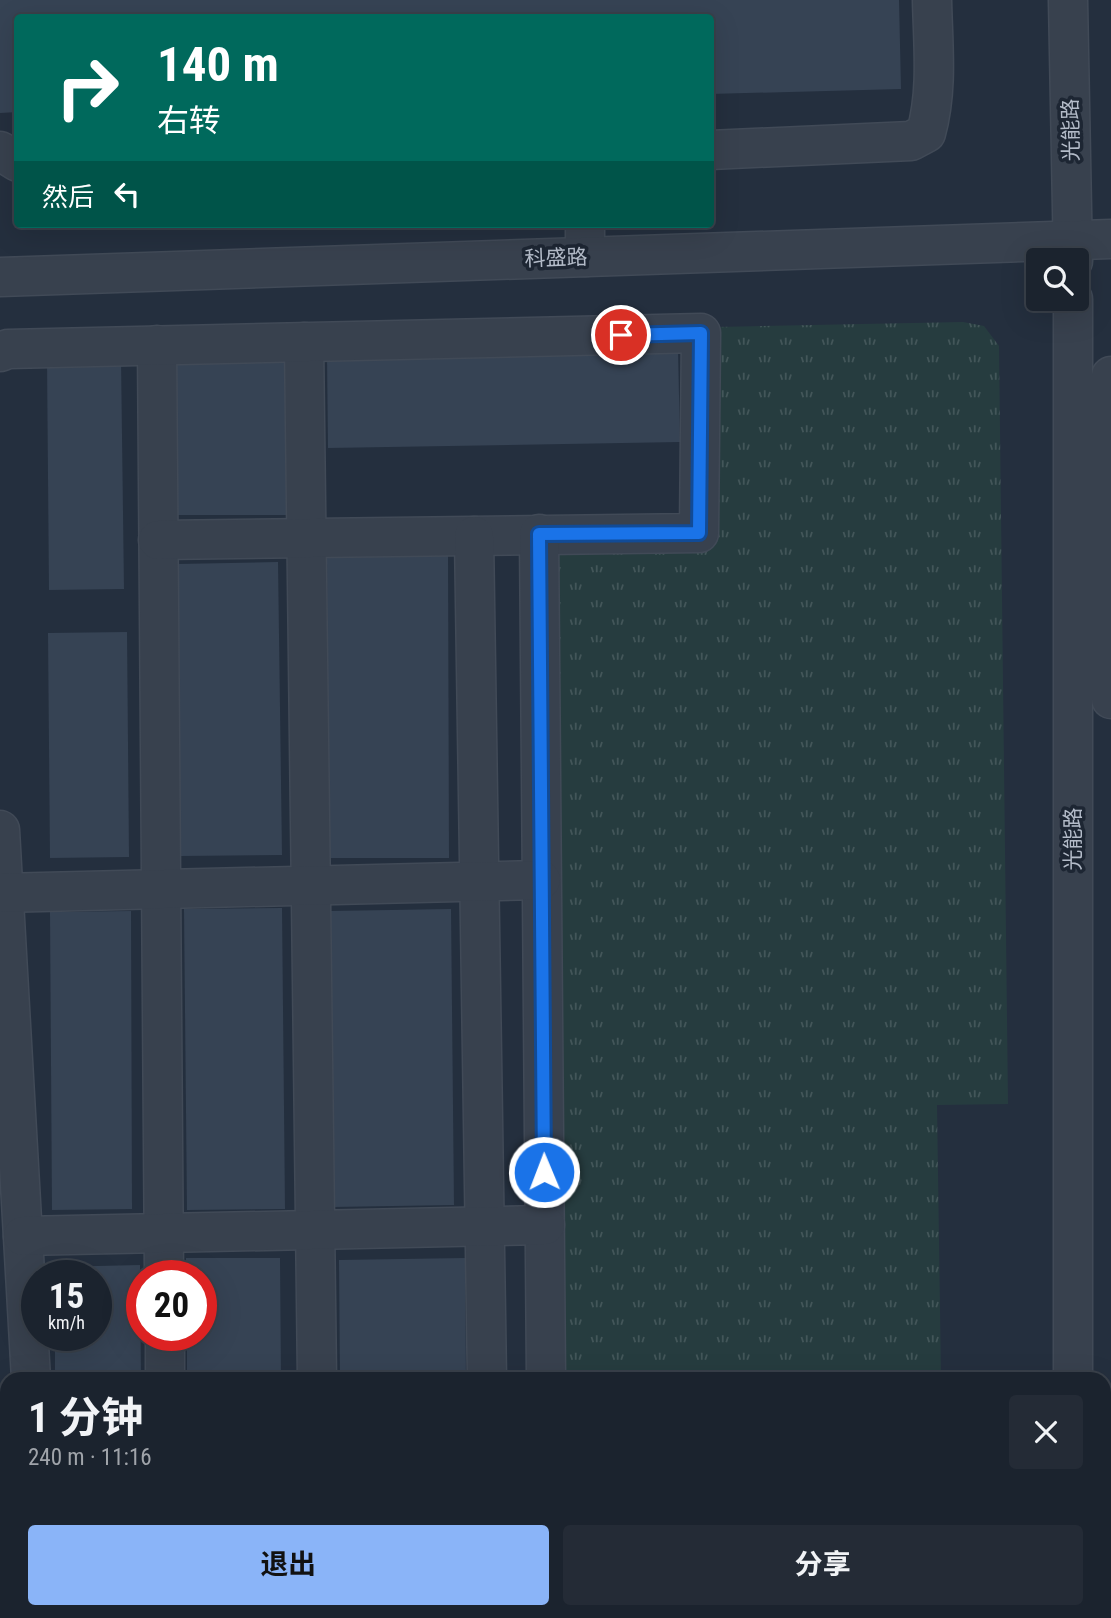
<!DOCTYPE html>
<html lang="zh">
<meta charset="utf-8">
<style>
body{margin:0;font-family:"Roboto Condensed","Noto Sans SC",sans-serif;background:#242b36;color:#f1f3f6;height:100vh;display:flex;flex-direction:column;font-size:26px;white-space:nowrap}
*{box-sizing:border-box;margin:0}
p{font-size:23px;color:#a0a4aa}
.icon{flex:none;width:38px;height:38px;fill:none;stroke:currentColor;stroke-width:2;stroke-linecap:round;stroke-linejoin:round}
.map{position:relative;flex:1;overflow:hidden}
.details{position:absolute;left:0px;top:1372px;width:1111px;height:247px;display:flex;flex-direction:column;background:#1b232e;border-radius:21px 21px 0 0;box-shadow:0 7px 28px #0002,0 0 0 2px #39404a}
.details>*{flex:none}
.top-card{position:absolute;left:14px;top:14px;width:700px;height:214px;border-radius:7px;box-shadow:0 7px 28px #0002,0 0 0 2px #39404a;background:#00695c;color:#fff;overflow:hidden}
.fabs{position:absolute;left:1026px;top:248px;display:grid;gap:14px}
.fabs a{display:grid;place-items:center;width:63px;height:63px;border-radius:7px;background:#1b232e;box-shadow:0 7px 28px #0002,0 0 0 2px #39404a;font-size:35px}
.speed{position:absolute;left:21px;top:1260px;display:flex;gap:14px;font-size:35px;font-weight:700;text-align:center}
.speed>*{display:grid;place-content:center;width:91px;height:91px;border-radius:50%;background:#1b232e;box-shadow:0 7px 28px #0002,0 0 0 2px #39404a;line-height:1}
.speed small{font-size:18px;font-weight:400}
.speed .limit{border:10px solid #d22;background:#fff;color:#111}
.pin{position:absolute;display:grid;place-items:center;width:60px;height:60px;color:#fff;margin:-30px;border:4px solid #fff;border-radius:50%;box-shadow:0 2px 7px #0007}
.me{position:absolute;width:77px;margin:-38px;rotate:359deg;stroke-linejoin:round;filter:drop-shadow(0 0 5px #0008)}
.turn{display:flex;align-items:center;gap:24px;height:147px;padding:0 28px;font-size:32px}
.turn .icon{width:91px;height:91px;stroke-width:2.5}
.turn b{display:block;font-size:49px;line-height:60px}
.then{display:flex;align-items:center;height:66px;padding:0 28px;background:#0003;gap:14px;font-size:26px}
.round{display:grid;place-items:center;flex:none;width:74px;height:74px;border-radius:7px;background:#242b36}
.overview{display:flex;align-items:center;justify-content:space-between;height:119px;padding:0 28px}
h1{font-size:42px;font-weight:700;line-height:52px}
.action{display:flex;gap:14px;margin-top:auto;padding:14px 28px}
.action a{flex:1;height:80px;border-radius:7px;background:#8ab4f8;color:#111;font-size:28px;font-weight:700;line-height:80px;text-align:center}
.action a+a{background:#242b36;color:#f1f3f6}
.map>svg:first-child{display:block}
</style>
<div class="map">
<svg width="1111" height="1618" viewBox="0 0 1111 1618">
<defs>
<pattern id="grass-tufts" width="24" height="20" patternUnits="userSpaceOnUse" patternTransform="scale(1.75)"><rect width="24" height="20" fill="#263c3f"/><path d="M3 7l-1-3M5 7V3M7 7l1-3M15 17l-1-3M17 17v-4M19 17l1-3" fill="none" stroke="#435659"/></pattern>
</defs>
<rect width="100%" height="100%" fill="#242f3e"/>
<g fill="url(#grass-tufts)">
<polygon points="963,322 984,326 999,346 1008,1104 937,1105 941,1379 559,1379 551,546 717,543 717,327"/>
<rect x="645" y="1612" width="299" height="6"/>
</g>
<g fill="#364354">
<polygon points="0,0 899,0 901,89 710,94 710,18 18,18 18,112 0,113"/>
<polygon points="678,349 680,442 328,448 327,356"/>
<polygon points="121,359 124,589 49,590 47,360"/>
<polygon points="289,359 289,515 176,515 176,360"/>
<polygon points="327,555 448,555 449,858 328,858"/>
<polygon points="278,562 282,855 180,856 177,564"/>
<polygon points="127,632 129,857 50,858 48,633"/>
<polygon points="282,908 285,1209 187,1210 184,909"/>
<polygon points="451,909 454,1205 333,1207 330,911"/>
<polygon points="131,911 132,1209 52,1210 50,912"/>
<polygon points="186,1258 280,1258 281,1379 187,1379 187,1335 201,1335 201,1276 186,1276"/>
<polygon points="465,1258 466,1379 340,1379 339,1260"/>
<polygon points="140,1265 141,1379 55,1379 55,1335 96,1335 96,1276 54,1276 54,1267"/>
<rect x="60" y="1612" width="87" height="6"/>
<rect x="193" y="1612" width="93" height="6"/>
<polygon points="343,1612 468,1612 469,1618 343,1618"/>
</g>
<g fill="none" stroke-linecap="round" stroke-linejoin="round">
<defs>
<g id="minor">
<polyline points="1068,0 1073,261"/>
<path d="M710,150l201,-9 15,-8c12,-43 7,-88 6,-133"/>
<polyline points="0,151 18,162"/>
<polyline points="585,257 585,224"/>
<polyline points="0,277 1111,239"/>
<polyline points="304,342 317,1379"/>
<polyline points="157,345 164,1276"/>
<polyline points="0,352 8,349 701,333 699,533 158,540"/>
<polyline points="1111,376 1107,412 1111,699"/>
<polyline points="539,534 546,1379"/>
<polyline points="474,536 487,1379"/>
<polyline points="0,830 31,1379"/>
<polyline points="0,893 541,880"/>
<polyline points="23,1236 545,1225"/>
<polyline points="165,1335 165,1379"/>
<polyline points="1073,1379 1073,299"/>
<polyline points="1104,1452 1111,1452"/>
<polyline points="44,1612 44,1618"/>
<polyline points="168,1612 168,1618"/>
<polyline points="319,1612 319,1618"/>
<polyline points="491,1612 491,1618"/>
<polyline points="549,1612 549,1618"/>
<polyline points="1072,1618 1072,1612"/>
</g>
</defs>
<use href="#minor" stroke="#414a57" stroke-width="41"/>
<use href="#minor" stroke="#38414e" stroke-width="38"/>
</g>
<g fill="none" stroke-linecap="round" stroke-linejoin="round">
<defs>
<polyline id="route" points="544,1172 539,534 699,533 701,333 621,335"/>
</defs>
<use href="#route" stroke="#114b97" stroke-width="18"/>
<use href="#route" stroke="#1a73e8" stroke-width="12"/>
</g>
<g text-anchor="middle" stroke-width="7" stroke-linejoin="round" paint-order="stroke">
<g font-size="21" fill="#b4bcc9" stroke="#1d2633">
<text transform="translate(1071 130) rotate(-91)" y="7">光能路</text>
<text transform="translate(556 258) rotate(-2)" y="7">科盛路</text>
<text transform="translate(1073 839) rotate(-90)" y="7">光能路</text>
</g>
</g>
</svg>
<div class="fabs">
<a><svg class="icon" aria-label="search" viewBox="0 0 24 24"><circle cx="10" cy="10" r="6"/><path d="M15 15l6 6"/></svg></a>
</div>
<div class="speed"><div>15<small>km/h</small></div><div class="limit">20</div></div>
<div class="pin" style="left:621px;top:335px;background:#d93025"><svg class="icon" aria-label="arrive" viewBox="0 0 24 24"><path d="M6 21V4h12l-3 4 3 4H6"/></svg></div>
<svg class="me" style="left:544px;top:1172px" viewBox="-20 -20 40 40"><circle r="17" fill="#1a73e8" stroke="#fff" stroke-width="3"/><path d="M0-11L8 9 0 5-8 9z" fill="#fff"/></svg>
<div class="top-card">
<div class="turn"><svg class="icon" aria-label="right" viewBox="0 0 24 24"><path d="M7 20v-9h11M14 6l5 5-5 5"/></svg><div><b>140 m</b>右转</div></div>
<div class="then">然后<svg class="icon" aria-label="left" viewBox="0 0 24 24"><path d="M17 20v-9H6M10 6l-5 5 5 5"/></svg></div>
</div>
<section class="details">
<div class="overview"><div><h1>1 分钟</h1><p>240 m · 11:16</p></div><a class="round"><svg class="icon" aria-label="close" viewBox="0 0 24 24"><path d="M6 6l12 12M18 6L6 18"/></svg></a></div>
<div class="action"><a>退出</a><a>分享</a></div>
</section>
</div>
